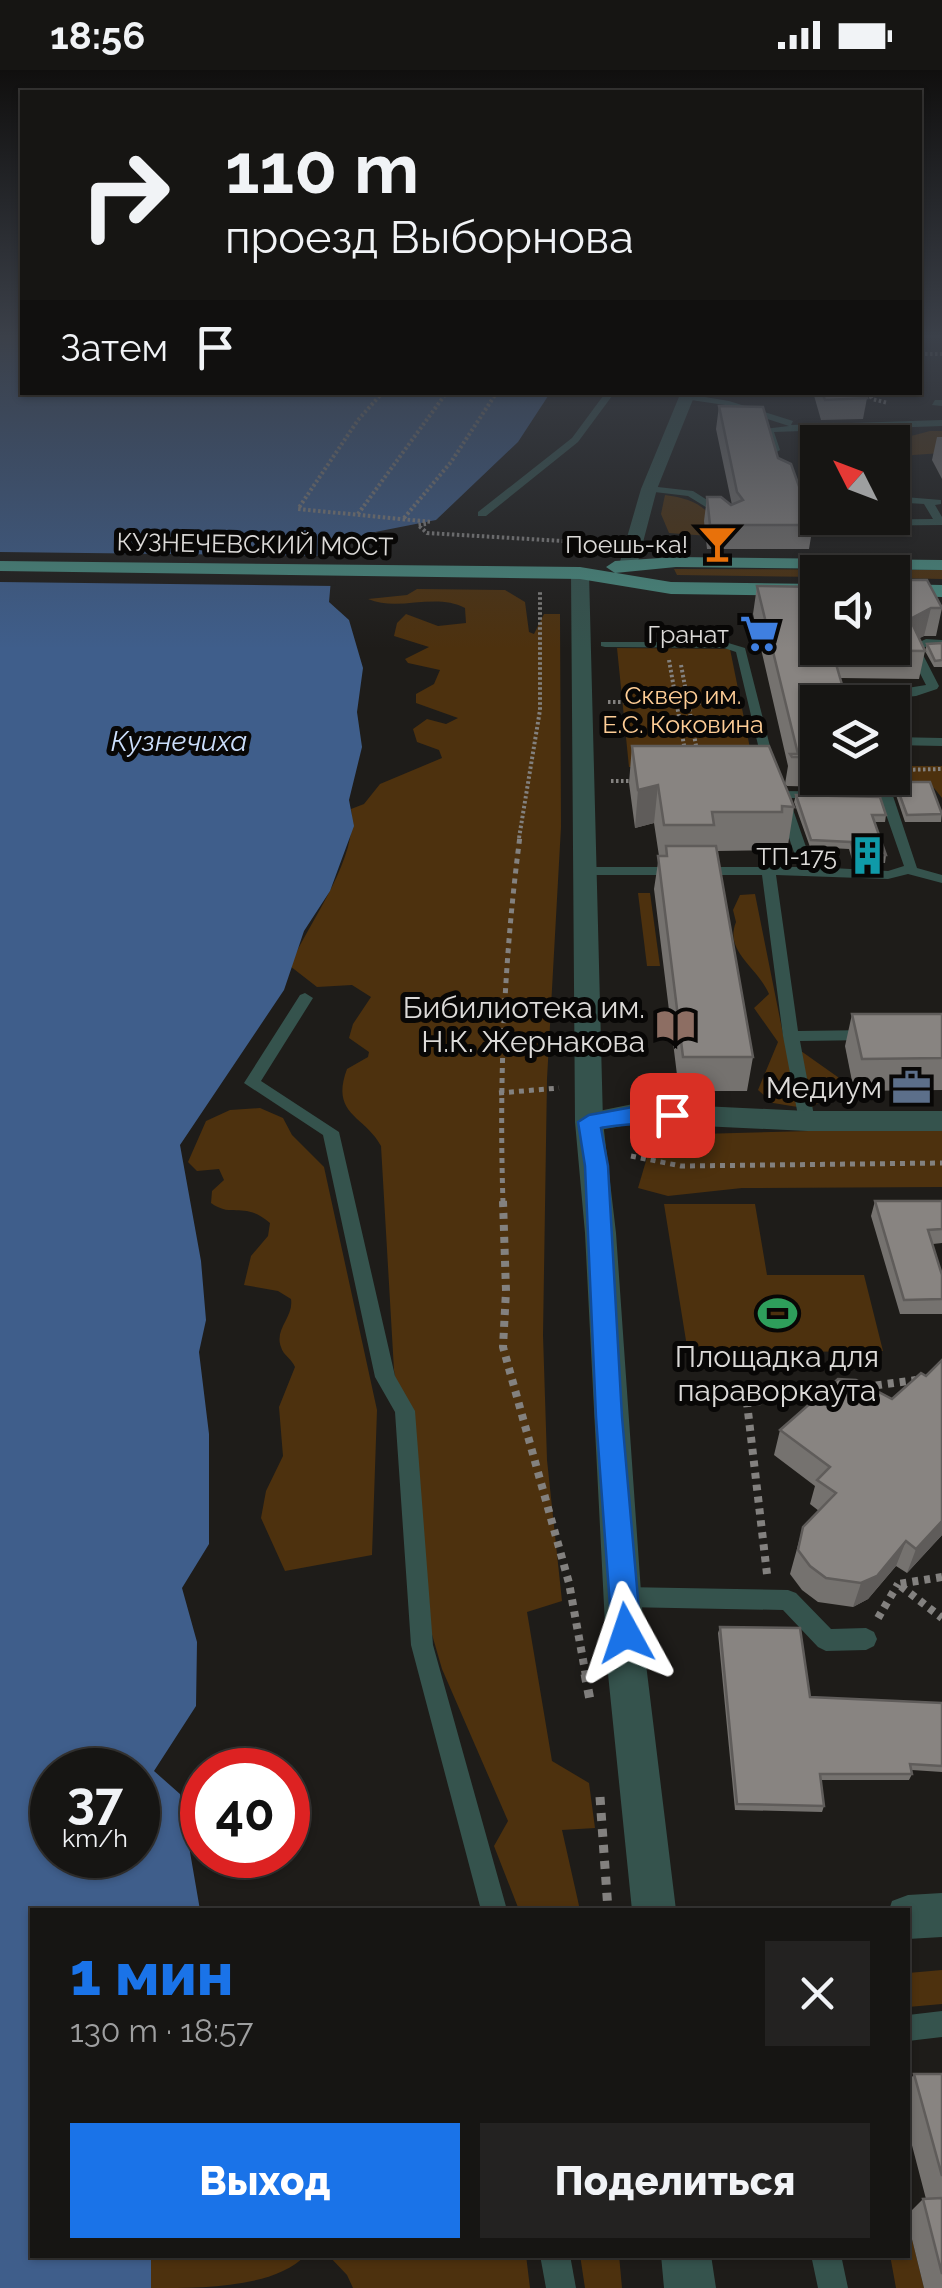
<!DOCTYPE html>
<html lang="ru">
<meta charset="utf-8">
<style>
body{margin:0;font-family:Raleway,sans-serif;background:#232221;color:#f1f3f6;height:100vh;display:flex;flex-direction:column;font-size:38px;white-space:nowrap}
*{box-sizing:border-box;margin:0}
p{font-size:32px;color:#9e9fa0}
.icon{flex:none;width:55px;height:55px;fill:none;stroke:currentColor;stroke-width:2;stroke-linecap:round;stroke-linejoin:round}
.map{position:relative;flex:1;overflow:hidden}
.sheet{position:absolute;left:30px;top:1838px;width:880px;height:350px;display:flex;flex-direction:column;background:#161513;border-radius:0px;box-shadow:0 2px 8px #0004,0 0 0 2px #353433}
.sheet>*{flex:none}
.banner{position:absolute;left:20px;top:20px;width:902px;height:305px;border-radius:0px;box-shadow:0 2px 8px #0004,0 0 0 2px #353433;background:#161513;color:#f1f3f6;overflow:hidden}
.needle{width:65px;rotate:312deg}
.fabs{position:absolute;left:800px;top:355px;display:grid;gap:20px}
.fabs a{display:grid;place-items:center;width:110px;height:110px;border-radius:0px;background:#161513;box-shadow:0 2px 8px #0004,0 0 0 2px #353433;font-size:50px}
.speed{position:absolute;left:30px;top:1678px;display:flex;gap:20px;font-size:50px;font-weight:700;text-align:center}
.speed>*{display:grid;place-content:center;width:130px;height:130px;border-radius:50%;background:#161513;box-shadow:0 2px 8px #0004,0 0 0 2px #353433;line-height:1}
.speed small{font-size:25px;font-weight:400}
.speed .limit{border:15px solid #d22;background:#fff;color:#111}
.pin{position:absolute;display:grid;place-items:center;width:85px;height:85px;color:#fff;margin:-42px;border-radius:20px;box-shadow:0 5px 15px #0006}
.me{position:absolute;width:110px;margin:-55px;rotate:355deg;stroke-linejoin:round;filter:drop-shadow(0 0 8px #0008)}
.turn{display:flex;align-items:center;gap:35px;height:210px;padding:0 40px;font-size:45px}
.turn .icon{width:130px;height:130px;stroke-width:2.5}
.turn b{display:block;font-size:70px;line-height:85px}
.then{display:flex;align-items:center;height:95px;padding:0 40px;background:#0003;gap:20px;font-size:38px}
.round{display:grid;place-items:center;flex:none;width:105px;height:105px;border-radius:0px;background:#232221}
.headline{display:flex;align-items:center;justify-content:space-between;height:170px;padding:0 40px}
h1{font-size:60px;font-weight:800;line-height:75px;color:#1a73e8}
.action{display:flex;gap:20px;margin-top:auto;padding:20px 40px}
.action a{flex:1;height:115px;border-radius:0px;background:#1a73e8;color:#fff;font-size:40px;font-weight:800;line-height:115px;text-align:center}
.action a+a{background:#232221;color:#f1f3f6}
.status{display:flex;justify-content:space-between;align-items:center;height:70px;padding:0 50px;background:#161513;direction:ltr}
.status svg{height:28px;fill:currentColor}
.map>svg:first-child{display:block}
</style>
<div class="status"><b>18:56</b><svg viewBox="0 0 49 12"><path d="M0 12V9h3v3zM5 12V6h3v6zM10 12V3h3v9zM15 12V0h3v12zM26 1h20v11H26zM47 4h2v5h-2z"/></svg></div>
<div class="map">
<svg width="942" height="2218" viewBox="0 0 942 2218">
<rect width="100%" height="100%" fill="#1e1c19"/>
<g fill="#4d310e">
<polygon points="930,361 942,361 942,383 913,385 893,391 892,372 817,373 800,363 866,365 896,370"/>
<path d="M665,425c30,4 47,13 57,42l-53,-4 -8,-19z"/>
<polygon points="674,499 942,500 942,509 893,508 892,502 818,502 817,507 677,505"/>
<path d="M417,519l88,1 20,12 4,30 5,2 10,-20h16l1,213 -14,252 -4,256 4,125 15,141 -35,11 25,149 37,22 6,45 -33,2 18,80h-61l-25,-64 14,-25 -66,-152 -11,-38 -37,-261 -13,-224c-17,-31 -51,-31 -34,-77l21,-12 1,-5 -20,-14 4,-14 18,-27 -19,-12 -35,2 -27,-21c19,-45 69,-107 61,-157l13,-5 16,-20 62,-26 -3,-8 -22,-8 -4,-13 14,-10 19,5 12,-6 -42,-15v-9l18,-10 6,-14 -32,-7 -3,-4 24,-12 -35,-11 3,-13 9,-9 32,12 28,-3 -1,-15c-30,-16 -66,4 -97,-9l39,-4z"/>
<polygon points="617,578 730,579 754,698 629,697"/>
<polygon points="892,687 904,696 942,696 942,728 934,718 895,707"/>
<polygon points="638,823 650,823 660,896 647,896"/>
<path d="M755,824l29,145 58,41 -8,11 -24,18 -37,-6 -15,-13 20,-48 -24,-34 15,-14c-12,-28 -45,-42 -33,-72l-3,-12 7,-15z"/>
<path d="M260,1038l23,10 9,17 32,32 53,243 -5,145 -87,16 -24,-53 5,-27 17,-35 -4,-49 16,-40c-3,-8 -12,-12 -14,-20 -7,-18 13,-30 10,-48l-13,-8 -34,-6 7,-29 17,-20 2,-13c-27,-23 -37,-4 -59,-20l1,-12 12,-11 -5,-11 -22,2 -9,-9 18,-41 24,-11z"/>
<polygon points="886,1059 942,1060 942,1117 742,1118 668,1126 638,1118 651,1074 662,1065"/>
<polygon points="664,1134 755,1134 767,1205 864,1205 883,1281 688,1283"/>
<polygon points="942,1900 942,1934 908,1937 908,1903"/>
<polygon points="908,2153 924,2218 896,2218 890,2185 908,2185"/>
<path d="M151,2185h155c-31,33 -104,33 -155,33z"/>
<polygon points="328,2185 526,2185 530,2218 353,2218 347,2205"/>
<polygon points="580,2185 619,2185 622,2218 585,2218"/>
</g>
<path fill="#3f5e8b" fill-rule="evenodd" d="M0,268h22v54l528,1 -32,49 -82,78 -66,13 -36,13 -5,56 20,18 14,48 -6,44 5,35 -13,53 5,26 -24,65 -26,40 -20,59 -104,155 21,116 5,59 -7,32 10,82v110l-27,44 15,54 -1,64 -42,65 26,23 20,116h-168v345h119v33h-151zM52,1700h86v85h-86z"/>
<polygon fill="#1e1c19" points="0,482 338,486 335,516 0,512"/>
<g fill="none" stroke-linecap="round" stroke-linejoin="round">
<g stroke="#83817f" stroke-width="4" stroke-dasharray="2.5 2.5" stroke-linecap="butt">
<polyline points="920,284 942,284"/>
<polyline points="383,322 358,350 298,439 432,452"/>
<polyline points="868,322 872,329 888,333"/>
<polyline points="358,444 447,322"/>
<polyline points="404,448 451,392 497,322"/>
<polyline points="426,454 418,455 427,463 563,471 578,479"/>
<polyline points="669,590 685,681"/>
<polyline points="681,595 697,681"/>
<polyline points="608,632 731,633"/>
<polyline points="898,700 942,699"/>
<polyline points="611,711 634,711"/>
<polyline points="519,768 540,640 540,522"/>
</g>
<g stroke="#83817f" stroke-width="5" stroke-dasharray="5 5" stroke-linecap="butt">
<polyline points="499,1023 559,1018"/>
<polyline points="631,1086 681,1096 942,1093"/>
<path d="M503,1133c-4,-124 1,-244 17,-367"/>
</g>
<g stroke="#83817f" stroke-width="8" stroke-dasharray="6 6" stroke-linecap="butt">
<polyline points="503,1131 506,1221 503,1277 569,1513 586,1606"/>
<polyline points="864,1317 916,1310"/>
<polyline points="767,1504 747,1333 827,1322"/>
<polyline points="942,1507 898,1514 942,1548"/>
<polyline points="878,1548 898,1514"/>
</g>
<g stroke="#83817f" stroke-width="9" stroke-dasharray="8 8" stroke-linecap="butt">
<polyline points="585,1604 591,1635"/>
<polyline points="600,1727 608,1840"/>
</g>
<g fill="#35534d" fill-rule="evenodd">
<polygon points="606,322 615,322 578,372 486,446 478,446 478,442 572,368"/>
<polygon points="687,324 729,331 793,351 791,355 942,350 942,356 774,362 780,380 775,383 770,380 764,359 789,356 725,335 684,329"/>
<polygon points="935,330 942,330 942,336 932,335"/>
<polygon points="780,402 789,410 818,410 818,416 783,415 775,405"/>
<polygon points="649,416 693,421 731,445 722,447 688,426 646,421 644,419"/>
<polygon points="892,426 941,430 941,434 935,435 942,447 942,455 838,456 833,453 838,450 933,449 924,434 892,432"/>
<polygon points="926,569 942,570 942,576 928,576 920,579 939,616 937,619 916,626 859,632 876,623 926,615 907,578"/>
<polygon points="601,572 725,572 745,578 775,696 774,699 769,700 763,696 736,582 724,578 605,577 601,576"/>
<polygon points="892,667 942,668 942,676 892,675"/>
<path d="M873,708h14l30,90 25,7v8l-34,-9 -20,5 -112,-4 22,156 72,-1 8,5 -8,5 -70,1 15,80 -8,6 -8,-6 -16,-85 -21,-161h-179l-7,-4 7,-4h216l-25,-73 2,-3 102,1zM789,728l92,2 23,66 -16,5 -75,-4z"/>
<polygon points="305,923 313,928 261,1011 339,1062 395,1306 415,1341 433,1575 507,1840 481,1840 411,1575 395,1342 375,1307 323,1065 244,1013 300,925"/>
<polygon points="623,1517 788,1520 796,1523 831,1559 866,1558 874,1562 877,1569 874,1576 866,1580 826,1581 818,1577 783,1540 623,1537 615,1534 612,1527 615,1520"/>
<polygon points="942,1941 942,1967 908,1971 908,1945"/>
<polygon points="540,2185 570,2185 576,2218 546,2218"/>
<polygon points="811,2185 841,2185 848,2218 818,2218"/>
</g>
<g fill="#35534d" fill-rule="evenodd">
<polygon points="681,322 696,322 657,419 637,495 628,500 622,499 619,495 641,419"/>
<polygon points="638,1033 807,1041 942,1041 942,1061 807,1061 638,1053 589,1062 579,1059 575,1052 579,1045"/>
<polygon points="942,1823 942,1867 908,1869 908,1840 889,1840 892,1831 908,1825"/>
</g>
<g fill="#35534d" fill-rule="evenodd">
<polygon points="580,497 589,503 603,1052 616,1163 646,1594 676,1840 632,1840 607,1594 585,1163 575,1052 571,503"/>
<polygon points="661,2185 711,2185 716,2218 664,2218"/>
</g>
<g fill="#498a7e" fill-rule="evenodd">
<polygon points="676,487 942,490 942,500 676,497 615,503 606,497 615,491"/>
<polygon points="0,491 580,497 671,512 818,514 818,526 671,524 580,509 0,501"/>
<polygon points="892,514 942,515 942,527 892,526"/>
</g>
</g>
<g fill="#75726f">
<polygon points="813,322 865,322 867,328 863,349 821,350"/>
<polygon points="719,336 778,388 813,455 809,479 707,479 704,451 707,427 732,435 716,359"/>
<polygon points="937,367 942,367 942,409 932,390"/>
<polygon points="895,510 942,538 936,566 924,566 919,568 925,581 927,574 942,573 942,597 934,597 925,581 919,609 840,608 818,632 818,708 875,708 873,718 787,716 785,714 788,696 753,544 757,516 893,518"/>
<polygon points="632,676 794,737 788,775 776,775 775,780 717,781 753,987 747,1021 679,1021 654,819 659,786 654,753 635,758 629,713"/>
<polygon points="895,712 942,742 941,752 905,752 894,719"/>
<polygon points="796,725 886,745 885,752 875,752 886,785 885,793 853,793 849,779 810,777 794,732"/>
<polygon points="852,944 942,944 942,1020 854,1021 845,976"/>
<polygon points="875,1131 942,1131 942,1173 933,1174 942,1205 942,1244 900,1244 871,1146"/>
<polygon points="942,1290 942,1465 907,1503 896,1496 868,1529 853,1537 818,1532 802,1520 790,1504 803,1457 819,1441 810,1434 815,1416 774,1385 780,1360 892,1329 926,1306"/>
<polygon points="720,1557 810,1627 942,1633 942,1702 912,1700 912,1704 909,1710 821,1710 824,1736 822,1742 735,1740 718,1563"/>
<polygon points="914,2004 942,2004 942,2218 924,2218 908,2153 908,2144 923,2129 926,2129 908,2060 908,2013"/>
</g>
<g fill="#5f5c5a">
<polygon points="931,538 924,566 903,577 910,549"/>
<polygon points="658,715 654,753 635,758 638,720"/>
<polygon points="942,1451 942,1465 907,1503 916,1479"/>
<polygon points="906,1471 896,1496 868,1529 853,1537 861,1513"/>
</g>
<g fill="#888481" stroke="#5f5c5a" stroke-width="2.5">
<polygon points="822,322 865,322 867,328 825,330"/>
<polygon points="719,336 763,337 778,388 791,394 813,455 710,455 707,427 721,427 731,435 743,430 737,422"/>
<polygon points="895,510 927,510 942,538 931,538 910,549 925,581 832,580 847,632 818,632 818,687 792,687 790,684 798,684 757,516 818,517 818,578 892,578 892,518 898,518"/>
<polygon points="942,573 942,590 935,591 927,574"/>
<polygon points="632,676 769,676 794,737 782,736 782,742 712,742 714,755 664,755 658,715 638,720"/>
<polygon points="895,712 930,712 942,744 907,745"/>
<polygon points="796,725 880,727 886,745 872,745 886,785 855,786 851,772 811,770"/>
<polygon points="666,776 716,776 753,987 683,987 658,786 667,786"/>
<polygon points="852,944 942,944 942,988 862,989"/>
<polygon points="875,1131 942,1131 942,1159 928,1160 942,1205 942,1229 904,1230"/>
<polygon points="942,1290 942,1451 916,1479 906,1471 877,1506 861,1513 826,1508 810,1496 798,1480 803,1457 836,1423 817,1410 830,1397 780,1360 838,1309 856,1310 892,1329 921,1303 926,1306"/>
<polygon points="720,1557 800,1558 810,1627 942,1633 942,1696 910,1694 912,1704 820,1704 824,1736 737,1734"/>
<polygon points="914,2004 942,2004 942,2106"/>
<polygon points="942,2128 942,2204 923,2129"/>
</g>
<linearGradient id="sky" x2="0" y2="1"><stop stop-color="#100f0e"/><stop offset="0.46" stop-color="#3b4049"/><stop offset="1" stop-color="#3b4049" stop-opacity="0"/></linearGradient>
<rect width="942" height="579" fill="url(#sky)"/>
<path fill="#1a73e8" stroke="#114b97" stroke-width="2.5" d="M638,1036l34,1 11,8c-8,8 -64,9 -82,13l7,38 14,251 19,216 -4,10 -11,4 -10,-4 -4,-10 -16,-216 -11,-251 -7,-44 11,-7z"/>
<defs>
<symbol id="bar-bare" viewBox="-9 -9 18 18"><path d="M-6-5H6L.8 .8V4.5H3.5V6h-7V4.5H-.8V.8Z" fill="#e8710a" stroke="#080706" stroke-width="2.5" paint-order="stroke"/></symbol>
<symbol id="supermarket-bare" viewBox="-9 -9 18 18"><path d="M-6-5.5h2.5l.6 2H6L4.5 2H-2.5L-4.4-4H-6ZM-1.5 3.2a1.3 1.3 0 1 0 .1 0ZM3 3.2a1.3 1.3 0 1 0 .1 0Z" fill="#3f7fe0" stroke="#080706" stroke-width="2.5" paint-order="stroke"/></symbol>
<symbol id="building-bare" viewBox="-9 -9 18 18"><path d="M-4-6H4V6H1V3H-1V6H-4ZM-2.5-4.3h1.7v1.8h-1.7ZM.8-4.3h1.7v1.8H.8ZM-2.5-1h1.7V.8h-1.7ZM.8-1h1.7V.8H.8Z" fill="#0f9aa8" stroke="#080706" stroke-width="2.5" paint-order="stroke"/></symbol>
<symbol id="library-bare" viewBox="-9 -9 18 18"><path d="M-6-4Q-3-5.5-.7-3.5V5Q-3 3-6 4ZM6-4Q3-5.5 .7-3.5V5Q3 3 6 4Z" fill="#8d6e63" stroke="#080706" stroke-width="2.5" paint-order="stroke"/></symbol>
<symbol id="office-bare" viewBox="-9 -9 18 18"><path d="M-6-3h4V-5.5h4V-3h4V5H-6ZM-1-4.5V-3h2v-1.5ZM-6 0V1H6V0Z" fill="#5c6f8a" stroke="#080706" stroke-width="2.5" paint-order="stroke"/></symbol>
<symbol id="stadium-bare" viewBox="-9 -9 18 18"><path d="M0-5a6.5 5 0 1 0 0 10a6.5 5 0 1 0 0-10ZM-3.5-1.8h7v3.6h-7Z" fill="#2e9e5b" stroke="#080706" stroke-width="2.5" paint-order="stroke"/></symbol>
</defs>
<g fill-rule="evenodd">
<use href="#bar-bare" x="690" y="446" width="55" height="55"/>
<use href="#supermarket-bare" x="732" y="536" width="55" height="55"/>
<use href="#building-bare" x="840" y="758" width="55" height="55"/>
<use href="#library-bare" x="648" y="928" width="55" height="55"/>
<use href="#office-bare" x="884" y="990" width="55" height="55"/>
<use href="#stadium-bare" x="750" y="1216" width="55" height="55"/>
</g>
<g text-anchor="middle" stroke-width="10" stroke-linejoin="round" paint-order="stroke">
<g font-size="25" fill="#dcdad8" stroke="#080706">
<text transform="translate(255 474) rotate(1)" y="9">КУЗНЕЧЕВСКИЙ МОСТ</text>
</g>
<g font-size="25" fill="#dcdad8" stroke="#080706" text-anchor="end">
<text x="688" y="483">Поешь-ка!</text>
<text x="729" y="573">Гранат</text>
<text x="837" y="795">ТП-175</text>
</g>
<g font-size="25" fill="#fecd96" stroke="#080706">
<text x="683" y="634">Сквер им.<tspan x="683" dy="29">Е.С. Коковина</tspan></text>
</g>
<g font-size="28" font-style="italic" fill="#cbdefb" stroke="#080706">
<text x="179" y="681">Кузнечиха</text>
</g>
<g font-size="30" fill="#dcdad8" stroke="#080706" text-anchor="end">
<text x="645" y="948">Бибилиотека им.<tspan x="645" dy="34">Н.К. Жернакова</tspan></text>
<text x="882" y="1028">Медиум</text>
<text x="777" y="1297" text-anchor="middle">Площадка для<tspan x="777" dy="34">параворкаута</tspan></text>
</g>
</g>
</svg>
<div class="fabs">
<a><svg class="needle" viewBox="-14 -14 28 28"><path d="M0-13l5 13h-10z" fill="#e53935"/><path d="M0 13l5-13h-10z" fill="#9e9fa0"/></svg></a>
<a><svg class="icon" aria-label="sound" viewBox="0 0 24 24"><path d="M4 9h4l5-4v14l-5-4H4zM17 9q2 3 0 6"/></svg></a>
<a><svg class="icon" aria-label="layers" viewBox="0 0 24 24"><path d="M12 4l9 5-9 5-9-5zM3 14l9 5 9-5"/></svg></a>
</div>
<div class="speed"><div>37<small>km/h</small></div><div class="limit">40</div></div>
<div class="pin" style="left:672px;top:1045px;background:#d93025"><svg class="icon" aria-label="arrive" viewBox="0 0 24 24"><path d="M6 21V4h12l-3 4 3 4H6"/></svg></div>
<svg class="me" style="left:626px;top:1563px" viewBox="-20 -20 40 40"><path d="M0-17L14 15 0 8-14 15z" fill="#1a73e8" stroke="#fff" stroke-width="4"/></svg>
<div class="banner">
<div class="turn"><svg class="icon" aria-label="right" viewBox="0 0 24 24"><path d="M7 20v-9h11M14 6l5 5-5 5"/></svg><div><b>110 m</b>проезд Выборнова</div></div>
<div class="then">Затем<svg class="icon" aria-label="arrive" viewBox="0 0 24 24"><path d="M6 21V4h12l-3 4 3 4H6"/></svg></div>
</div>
<section class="sheet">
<div class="headline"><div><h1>1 мин</h1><p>130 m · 18:57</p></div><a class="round"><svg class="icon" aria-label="close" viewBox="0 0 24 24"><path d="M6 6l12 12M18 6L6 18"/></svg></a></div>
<div class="action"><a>Выход</a><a>Поделиться</a></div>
</section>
</div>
